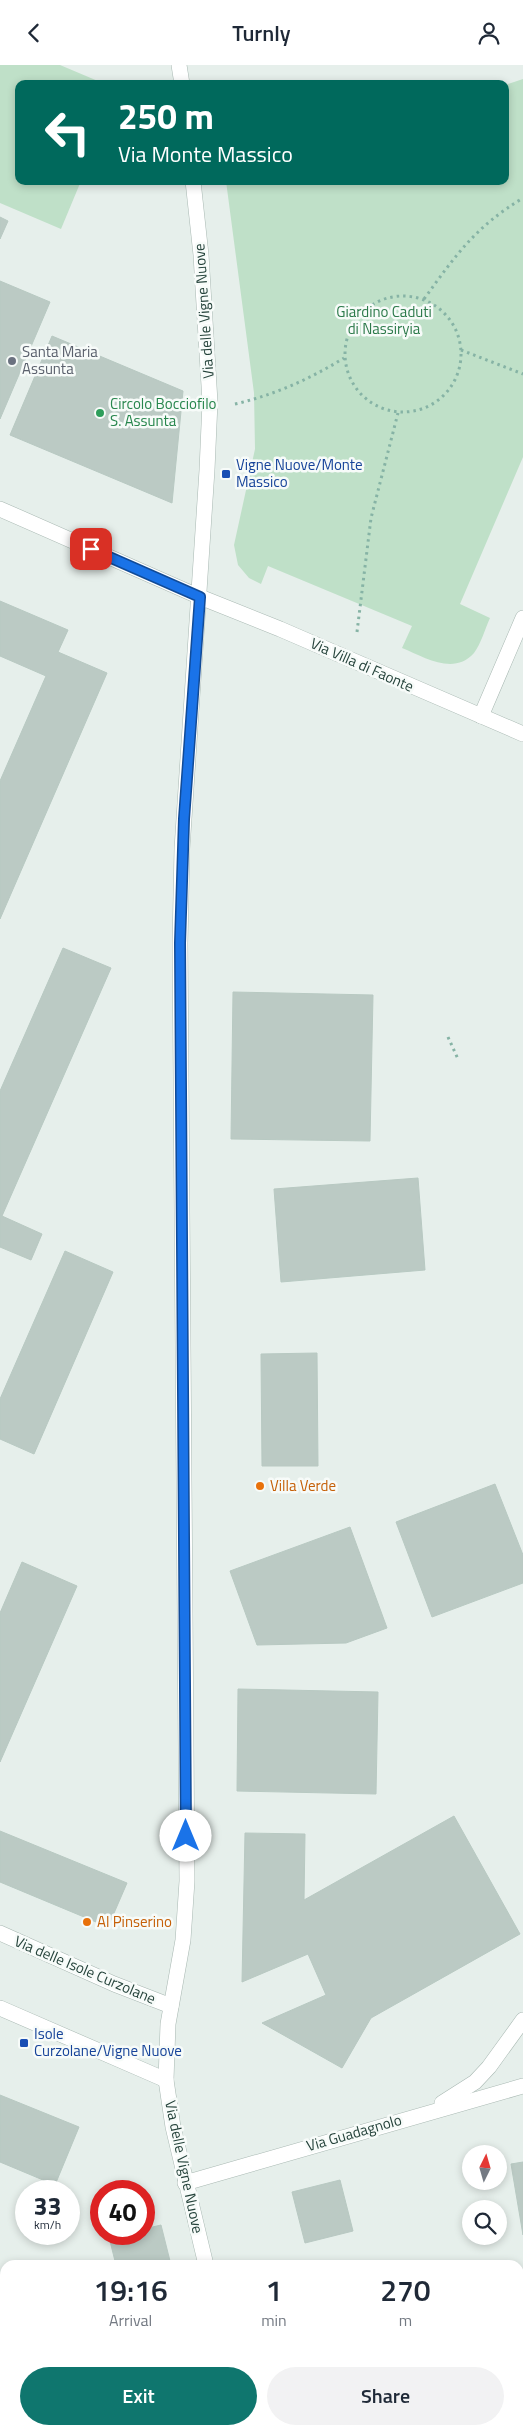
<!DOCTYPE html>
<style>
body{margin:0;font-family:"Titillium Web",sans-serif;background:#f2f2f3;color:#1f2937;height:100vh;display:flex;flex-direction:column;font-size:19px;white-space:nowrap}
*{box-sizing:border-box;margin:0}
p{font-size:16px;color:#747a83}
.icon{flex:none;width:28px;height:28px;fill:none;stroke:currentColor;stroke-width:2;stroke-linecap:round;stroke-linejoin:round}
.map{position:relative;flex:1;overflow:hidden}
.side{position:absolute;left:0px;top:2195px;width:524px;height:175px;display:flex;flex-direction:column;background:#fff;border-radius:15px 15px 0 0;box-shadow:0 2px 8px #0003}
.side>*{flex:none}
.guide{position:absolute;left:15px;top:15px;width:494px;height:105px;border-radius:10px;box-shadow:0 2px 8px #0003;background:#00695c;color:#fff;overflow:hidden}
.needle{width:32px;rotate:5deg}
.controls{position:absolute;left:462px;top:2080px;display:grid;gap:10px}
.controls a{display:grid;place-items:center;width:45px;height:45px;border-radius:50%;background:#fff;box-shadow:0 2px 8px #0003;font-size:25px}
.speed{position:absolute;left:15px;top:2115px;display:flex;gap:10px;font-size:25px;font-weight:700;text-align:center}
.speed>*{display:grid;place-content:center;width:65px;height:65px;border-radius:50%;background:#fff;box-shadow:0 2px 8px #0003;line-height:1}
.speed small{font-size:12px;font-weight:400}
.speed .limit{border:8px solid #d22;background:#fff;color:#111}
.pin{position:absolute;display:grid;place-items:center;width:42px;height:42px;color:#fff;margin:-21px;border-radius:10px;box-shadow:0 2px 8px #0006}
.me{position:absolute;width:55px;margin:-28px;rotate:0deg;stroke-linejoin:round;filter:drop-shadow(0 0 4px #0008)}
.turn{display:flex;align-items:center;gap:18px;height:105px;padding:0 20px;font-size:22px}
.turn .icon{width:65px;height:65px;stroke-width:2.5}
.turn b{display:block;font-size:35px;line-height:42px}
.eta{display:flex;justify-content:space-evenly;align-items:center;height:85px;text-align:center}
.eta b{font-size:30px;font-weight:600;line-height:35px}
.cta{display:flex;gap:10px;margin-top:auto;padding:10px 20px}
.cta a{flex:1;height:58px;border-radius:30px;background:#0f766e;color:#fff;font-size:20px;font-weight:600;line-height:58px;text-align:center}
.cta a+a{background:#f2f2f3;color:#1f2937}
header{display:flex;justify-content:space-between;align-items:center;height:65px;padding:0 20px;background:#fff;font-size:22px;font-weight:600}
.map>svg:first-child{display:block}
</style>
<header><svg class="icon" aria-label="back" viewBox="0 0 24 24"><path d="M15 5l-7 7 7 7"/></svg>Turnly<svg class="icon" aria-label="person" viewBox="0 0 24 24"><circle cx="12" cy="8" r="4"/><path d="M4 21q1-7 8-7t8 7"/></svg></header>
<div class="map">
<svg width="523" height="2370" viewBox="0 0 523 2370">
<rect width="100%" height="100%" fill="#e6efeb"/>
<g fill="#bfe0c8">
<polygon points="0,0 60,0 105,19 19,19 19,116 81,116 61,164 0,138"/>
<path d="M523,14v378l-63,147 30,14c-5,11 -9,26 -16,35 -20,23 -50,4 -72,-5l10,-22 -144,-60 -7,18 -12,-6 -11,-13 -4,-20 21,-96 -1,-56 -28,-212h279v-96z"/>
</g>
<g fill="#bbcac4" stroke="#b8c9c2">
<polygon points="0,152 8,156 0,174"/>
<polygon points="0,216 50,237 0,354"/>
<polygon points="52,271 183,326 172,438 10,370"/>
<polygon points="0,536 68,565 58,587 107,608 0,854 0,716 46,611 0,591"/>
<polygon points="63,883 111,903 2,1151 42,1169 31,1195 0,1182 0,1026"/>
<polygon points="233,927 373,930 370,1076 231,1074"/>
<polygon points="418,1113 425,1205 281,1217 274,1124"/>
<polygon points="65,1186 113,1207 34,1389 0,1374 0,1334"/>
<polygon points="317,1288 318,1401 262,1401 261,1289"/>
<polygon points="495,1419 523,1490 523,1518 432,1552 396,1457"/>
<polygon points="350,1462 387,1563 346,1578 257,1580 230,1506"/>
<polygon points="22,1497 77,1521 0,1697 0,1548"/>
<polygon points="238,1624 378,1627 376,1729 237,1726"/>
<polygon points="454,1751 520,1869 371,1953 342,2003 262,1958 326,1930 308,1889 242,1917 245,1768 305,1769 304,1835"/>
<polygon points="0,1766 127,1818 108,1862 0,1817"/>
<polygon points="0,2030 79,2062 55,2120 0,2097"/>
<polygon points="523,2097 523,2170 511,2099"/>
<polygon points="340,2115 353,2166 305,2178 292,2127"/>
<polygon points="161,2160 171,2200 116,2200 109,2172 123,2169 144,2169 144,2164"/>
<polygon points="519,2312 523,2336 523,2370 469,2370 468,2365 519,2365"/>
<polygon points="85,2365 101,2365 102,2370 62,2370"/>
<polygon points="291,2365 373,2365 374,2370 292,2370"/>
</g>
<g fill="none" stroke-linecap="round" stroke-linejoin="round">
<defs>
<g id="minor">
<polyline points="179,0 182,19"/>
<polyline points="193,116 201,190 210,337 207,405 182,784 180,878 187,1816 183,1875 168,1959 166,2015 173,2062 206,2200"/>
<polyline points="0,444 200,532 280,564 523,669"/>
<polyline points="481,651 523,553"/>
<polyline points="0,1868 114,1919 171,1941"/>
<polyline points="0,1943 166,2015"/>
<polyline points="442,2038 475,2017 489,2002 523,1955"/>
<polyline points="185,2118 523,2021"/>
<polyline points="247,2365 248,2370"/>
</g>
</defs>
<use href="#minor" stroke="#a8b8b2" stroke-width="16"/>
<g stroke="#86b3a5" stroke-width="3" stroke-dasharray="2.5 4" stroke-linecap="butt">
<circle cx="403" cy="289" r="58"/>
<path d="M424,234c32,-44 51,-72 99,-101"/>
<polyline points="461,285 523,309"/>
<path d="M235,339c39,-9 75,-25 109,-46"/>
<polyline points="357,567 371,453 398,348"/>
<polyline points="448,972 458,994"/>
</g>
<use href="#minor" stroke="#fff" stroke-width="15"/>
</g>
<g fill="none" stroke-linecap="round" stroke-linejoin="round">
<defs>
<polyline id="route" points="91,484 200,532 184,754 180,878 186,1771"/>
</defs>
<use href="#route" stroke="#114b97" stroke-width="12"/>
<use href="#route" stroke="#1a73e8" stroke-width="9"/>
</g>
<circle fill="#6b7280" stroke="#f7fbf9" stroke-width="2" cx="12" cy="296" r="5"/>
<circle fill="#2e9e5b" stroke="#f7fbf9" stroke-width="2" cx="100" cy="348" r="5"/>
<g fill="#1a4fb4" stroke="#f7fbf9" stroke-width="2">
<rect x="221" y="404" width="10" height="10" rx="2.5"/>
<rect x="19" y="1973" width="10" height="10" rx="2.5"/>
</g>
<g fill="#e8710a" stroke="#f7fbf9" stroke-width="2">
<circle cx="260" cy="1421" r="5"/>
<circle cx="87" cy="1857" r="5"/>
</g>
<g text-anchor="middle" stroke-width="5" stroke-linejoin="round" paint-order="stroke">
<g font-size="15" fill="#24423a" stroke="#f7fbf9">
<text transform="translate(204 246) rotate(-94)" y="5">Via delle Vigne Nuove</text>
<text transform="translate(362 600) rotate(24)" y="5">Via Villa di Faonte</text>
<text transform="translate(85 1905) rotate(23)" y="5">Via delle Isole Curzolane</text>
<text transform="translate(354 2068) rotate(-16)" y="5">Via Guadagnolo</text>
<text transform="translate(184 2102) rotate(78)" y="5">Via delle Vigne Nuove</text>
</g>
<g font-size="15" fill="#2d7a4b" stroke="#f7fbf9">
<text x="384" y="252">Giardino Caduti<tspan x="384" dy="17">di Nassiryia</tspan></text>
</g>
<g font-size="15" fill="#5b616d" stroke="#f7fbf9" text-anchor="start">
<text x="22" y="292">Santa Maria<tspan x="22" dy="17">Assunta</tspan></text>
</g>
<g font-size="15" fill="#27864d" stroke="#f7fbf9" text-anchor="start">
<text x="110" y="344">Circolo Bocciofilo<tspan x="110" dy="17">S. Assunta</tspan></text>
</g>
<g font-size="15" fill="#164399" stroke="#f7fbf9" text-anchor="start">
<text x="236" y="405">Vigne Nuove/Monte<tspan x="236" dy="17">Massico</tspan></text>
<text x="34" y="1974">Isole<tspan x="34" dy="17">Curzolane/Vigne Nuove</tspan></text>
</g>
<g font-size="15" fill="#c56008" stroke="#f7fbf9" text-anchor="start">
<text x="270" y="1426">Villa Verde</text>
<text x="97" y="1862">Al Pinserino</text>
</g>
</g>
</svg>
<div class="controls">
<a><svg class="needle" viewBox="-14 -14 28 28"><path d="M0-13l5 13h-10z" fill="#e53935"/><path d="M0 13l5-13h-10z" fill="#747a83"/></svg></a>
<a><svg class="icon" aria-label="search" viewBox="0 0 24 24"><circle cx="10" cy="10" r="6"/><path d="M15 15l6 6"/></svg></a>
</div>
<div class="speed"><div>33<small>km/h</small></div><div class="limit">40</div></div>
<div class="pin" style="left:91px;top:484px;background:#d93025"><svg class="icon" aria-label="arrive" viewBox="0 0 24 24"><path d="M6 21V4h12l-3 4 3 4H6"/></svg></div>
<svg class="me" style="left:186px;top:1771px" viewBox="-20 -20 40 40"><circle r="19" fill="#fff"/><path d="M0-13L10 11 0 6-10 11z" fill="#1a73e8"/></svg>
<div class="guide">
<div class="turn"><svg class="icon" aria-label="left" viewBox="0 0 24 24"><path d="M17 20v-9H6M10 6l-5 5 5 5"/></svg><div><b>250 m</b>Via Monte Massico</div></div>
</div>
<section class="side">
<div class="eta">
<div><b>19:16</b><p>Arrival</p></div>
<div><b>1</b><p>min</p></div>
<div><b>270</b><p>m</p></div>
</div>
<div class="cta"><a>Exit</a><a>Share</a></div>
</section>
</div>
